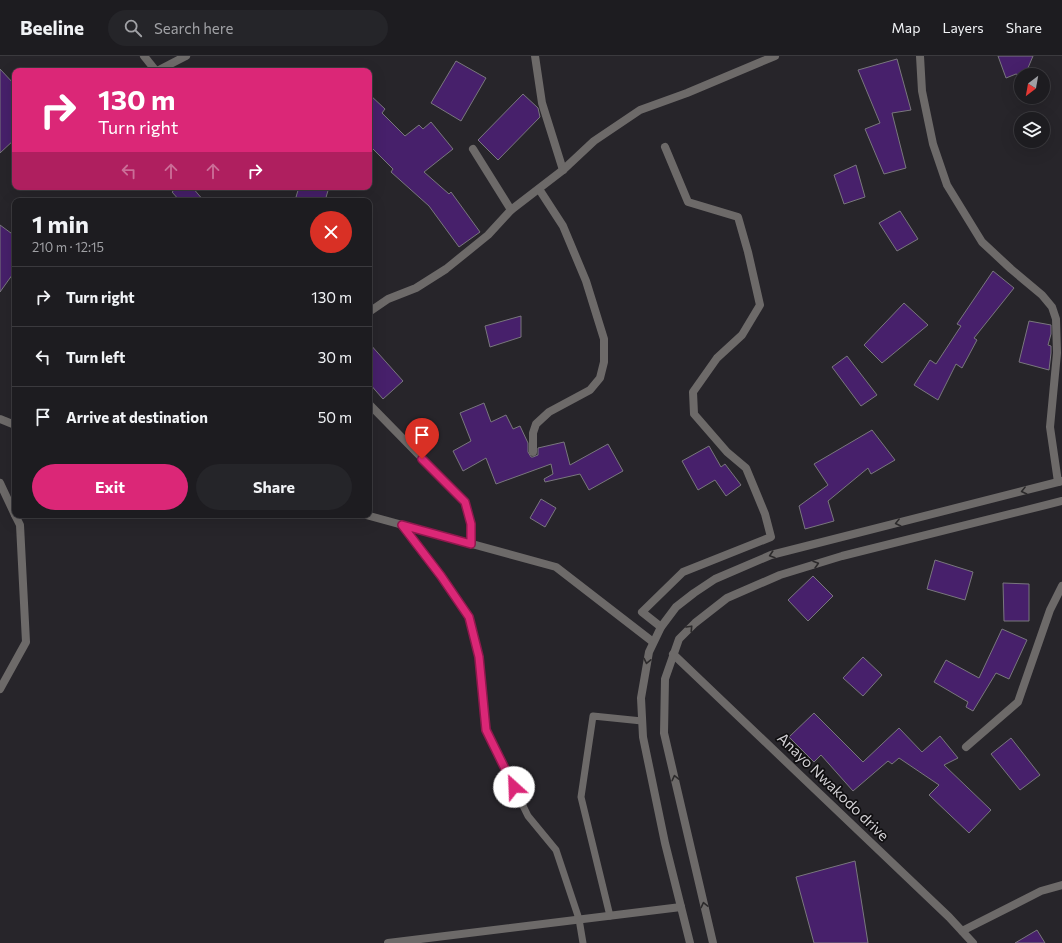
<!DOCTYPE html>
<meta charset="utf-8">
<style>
body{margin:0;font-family:Commissioner,sans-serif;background:#252529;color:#f1f3f6;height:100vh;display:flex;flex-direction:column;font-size:15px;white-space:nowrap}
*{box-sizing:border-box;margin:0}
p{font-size:13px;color:#a0a1a5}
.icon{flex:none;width:22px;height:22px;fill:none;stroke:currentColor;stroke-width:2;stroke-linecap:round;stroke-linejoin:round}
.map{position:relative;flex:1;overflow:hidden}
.sheet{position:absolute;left:12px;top:142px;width:360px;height:320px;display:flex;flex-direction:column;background:#1d1c20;border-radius:8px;box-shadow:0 4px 16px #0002,0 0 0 1px #3b3a3e}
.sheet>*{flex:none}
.guide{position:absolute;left:12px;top:12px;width:360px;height:122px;border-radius:8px;box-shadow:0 4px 16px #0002,0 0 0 1px #3b3a3e;background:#db2777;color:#fff;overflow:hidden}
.needle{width:26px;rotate:211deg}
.controls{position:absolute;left:1014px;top:12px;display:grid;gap:8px}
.controls a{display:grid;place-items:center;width:36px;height:36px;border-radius:50%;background:#1d1c20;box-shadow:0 4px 16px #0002,0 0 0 1px #3b3a3e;font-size:20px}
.pin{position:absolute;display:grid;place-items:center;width:34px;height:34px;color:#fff;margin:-41px -17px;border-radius:50% 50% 50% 0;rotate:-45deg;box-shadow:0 0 4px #0007}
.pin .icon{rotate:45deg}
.me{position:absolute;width:44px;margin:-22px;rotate:335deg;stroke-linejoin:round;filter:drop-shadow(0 0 3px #0008)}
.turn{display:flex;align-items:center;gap:14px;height:84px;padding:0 20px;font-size:18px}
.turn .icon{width:52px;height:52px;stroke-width:2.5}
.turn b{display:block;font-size:28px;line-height:34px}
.lanes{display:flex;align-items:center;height:38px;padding:0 20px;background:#0003;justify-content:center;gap:20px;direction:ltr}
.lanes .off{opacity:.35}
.round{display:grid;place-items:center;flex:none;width:42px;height:42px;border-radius:21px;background:#252529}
.head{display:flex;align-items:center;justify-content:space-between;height:68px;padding:0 20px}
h1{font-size:24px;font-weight:700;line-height:30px}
.primary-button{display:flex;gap:8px;margin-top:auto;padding:8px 20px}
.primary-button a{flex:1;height:46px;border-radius:24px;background:#db2777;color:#fff;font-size:16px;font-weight:700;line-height:46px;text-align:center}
.primary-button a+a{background:#252529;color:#f1f3f6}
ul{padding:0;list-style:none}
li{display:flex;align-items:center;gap:12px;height:60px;padding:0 20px;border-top:1px solid #3b3a3e}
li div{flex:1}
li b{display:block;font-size:15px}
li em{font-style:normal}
header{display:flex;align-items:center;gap:24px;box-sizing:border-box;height:56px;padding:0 20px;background:#1d1c20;border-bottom:1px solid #3b3a3e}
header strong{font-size:19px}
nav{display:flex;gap:22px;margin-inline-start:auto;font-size:14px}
.search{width:280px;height:36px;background:#252529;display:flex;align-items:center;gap:10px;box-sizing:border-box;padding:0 14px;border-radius:22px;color:#a0a1a5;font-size:15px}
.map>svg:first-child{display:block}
</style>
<header>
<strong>Beeline</strong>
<div class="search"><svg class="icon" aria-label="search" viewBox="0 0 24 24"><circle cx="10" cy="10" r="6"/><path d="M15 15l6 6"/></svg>Search here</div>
<nav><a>Map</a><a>Layers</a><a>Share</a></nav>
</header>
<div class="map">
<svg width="1062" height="887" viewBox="0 0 1062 887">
<rect width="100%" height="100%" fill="#27252a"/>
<g fill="#47206b" stroke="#79777d">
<polygon points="998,0 1033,0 1025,19 1021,19 1021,20 1016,18 1006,22"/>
<polygon points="897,3 911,54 892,57 906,112 884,118 865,73 880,67 858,14"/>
<polygon points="456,5 486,22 461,65 431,47"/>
<polygon points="0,13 15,29 15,83 0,97"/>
<polygon points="369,38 385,53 382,57 405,80 419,69 423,73 431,66 453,93 424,116 449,138 451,136 480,176 459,191 429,150 391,116 393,113 369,89"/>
<polygon points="523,38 538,52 540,61 498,104 478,84"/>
<polygon points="856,109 865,141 844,148 834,119"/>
<polygon points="178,131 192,131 204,145 180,145 172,136"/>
<polygon points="299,131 329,131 325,145 307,145 296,141"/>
<polygon points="900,155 918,183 897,195 879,167"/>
<polygon points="0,169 15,180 15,215 0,236"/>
<polygon points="993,215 1014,232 974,282 977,284 962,312 956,308 938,344 914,329 930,304 936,308 961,270 957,268"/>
<polygon points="904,247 928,269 882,307 864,289"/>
<polygon points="521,260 521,281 490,291 485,270"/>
<polygon points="1029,265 1051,269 1051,278 1048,289 1051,290 1051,297 1049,314 1019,306"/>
<polygon points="369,287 403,325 383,343 369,327"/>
<polygon points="847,300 877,339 861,350 832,311"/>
<polygon points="484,347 491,366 506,359 513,373 520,370 528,387 528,396 531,401 533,401 538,399 538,392 564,386 570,409 608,388 623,415 589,434 580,418 545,426 544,423 553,418 551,408 496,428 486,402 463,415 453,395 471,385 460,357"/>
<polygon points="872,374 895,404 871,418 868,412 828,445 834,465 805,473 799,450 828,429 814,408"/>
<polygon points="709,390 721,411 725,408 741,429 726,440 715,424 698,434 682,405"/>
<polygon points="541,443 556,452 545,471 530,462"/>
<polygon points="935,504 973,516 965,544 927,533"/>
<polygon points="813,520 833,540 808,565 788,544"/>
<polygon points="1003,527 1029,528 1029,565 1004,565"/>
<polygon points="1002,573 1027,584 1009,623 996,617 973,655 966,651 968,646 934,626 946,604 979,622"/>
<polygon points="863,601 882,619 863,640 843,622"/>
<polygon points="814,657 863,706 899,672 922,696 940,680 958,702 944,709 991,754 969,777 929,739 939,729 899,702 892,708 888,705 853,735 821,699 814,706 789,681"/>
<polygon points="1011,682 1040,719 1020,734 991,698"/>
<polygon points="855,805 868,887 814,887 796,821"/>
<polygon points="1037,874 1045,887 1015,887"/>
</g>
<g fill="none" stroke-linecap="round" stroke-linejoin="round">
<g stroke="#6d6a69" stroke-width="7">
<polyline points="402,469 441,519 469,561 479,601 486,674 528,760 556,794 579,863 583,887"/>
<polyline points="610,860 581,741 593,660 642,665"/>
</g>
<g stroke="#6d6a69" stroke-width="8">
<polyline points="144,0 156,15"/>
<polyline points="535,0 542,47 563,114"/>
<polyline points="920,0 922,35 933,88 947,129 982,186 1011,213 1042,239 1052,251 1056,263 1057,297 1050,371 1058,426"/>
<polyline points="157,15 186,0"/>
<polyline points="473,93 511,154"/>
<polyline points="369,256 388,243 416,232 446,213 488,179 511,154 563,114 594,85 640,54 687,37 775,0"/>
<polyline points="369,348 465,446 471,468 471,488"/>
<polyline points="0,363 15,369"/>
<polyline points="533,396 533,377 536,368 549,356 590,334 600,322 604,306 604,283 586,225 563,170 539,133"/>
<polyline points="0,427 15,459"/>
<polyline points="366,459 556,511 653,586"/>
<polyline points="661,571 642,556 683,516 771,481 765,458 746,412 727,396 694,358 693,336 717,302 742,279 760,249 748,196 738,161 688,146 665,91"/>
<polyline points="673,598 949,861 973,887"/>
<polyline points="0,633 26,586 20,469 15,459"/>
<polyline points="966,691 1018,646 1050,554 1062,530"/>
<polyline points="962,875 1041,835 1062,829"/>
<polyline points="388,887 681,851"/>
</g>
<g stroke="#6d6a69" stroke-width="8">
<polyline points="690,887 665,787 643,681 641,642 649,596 661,571 676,551 694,537 715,523 771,499 1062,425"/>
<polyline points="713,887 664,677 665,623 679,583 695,567 727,542 780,519 842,500 1062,445"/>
</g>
</g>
<defs><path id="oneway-chevron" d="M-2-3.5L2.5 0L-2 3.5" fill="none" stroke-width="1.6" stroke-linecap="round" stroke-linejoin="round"/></defs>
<g stroke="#2c2a2b">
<use href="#oneway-chevron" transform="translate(1024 435) rotate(166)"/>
<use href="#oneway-chevron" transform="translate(898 467) rotate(166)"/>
<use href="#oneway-chevron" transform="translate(772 499) rotate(162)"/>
<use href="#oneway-chevron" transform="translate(816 508) rotate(-16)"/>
<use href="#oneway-chevron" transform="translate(690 572) rotate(-47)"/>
<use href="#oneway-chevron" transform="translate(647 605) rotate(102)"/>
<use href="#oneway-chevron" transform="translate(675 722) rotate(-103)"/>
<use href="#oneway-chevron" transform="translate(704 849) rotate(-103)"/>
</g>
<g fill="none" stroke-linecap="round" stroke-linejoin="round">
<defs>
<polyline id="route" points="422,403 465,446 471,468 471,488 402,469 441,520 469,561 479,601 486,674 514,731"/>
</defs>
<use href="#route" stroke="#8e194d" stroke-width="10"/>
<use href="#route" stroke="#db2777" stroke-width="7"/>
</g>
<g text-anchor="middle" stroke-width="3.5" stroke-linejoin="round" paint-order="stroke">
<g font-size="15" fill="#d2d0d4" stroke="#100f11">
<text transform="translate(833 731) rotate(44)" y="5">Anayo Nwakodo drive</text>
</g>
</g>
</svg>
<div class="controls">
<a><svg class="needle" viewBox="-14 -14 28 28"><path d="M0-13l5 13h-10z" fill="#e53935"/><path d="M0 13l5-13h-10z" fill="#a0a1a5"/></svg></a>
<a><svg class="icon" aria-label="layers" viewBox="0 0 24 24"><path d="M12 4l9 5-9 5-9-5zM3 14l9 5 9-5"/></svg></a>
</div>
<div class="pin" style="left:422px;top:403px;background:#d93025"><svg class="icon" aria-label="arrive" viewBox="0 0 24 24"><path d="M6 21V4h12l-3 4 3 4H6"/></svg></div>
<svg class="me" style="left:514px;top:731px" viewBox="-20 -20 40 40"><circle r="19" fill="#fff"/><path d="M0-13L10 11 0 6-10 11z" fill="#db2777"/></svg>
<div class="guide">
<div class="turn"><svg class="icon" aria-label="right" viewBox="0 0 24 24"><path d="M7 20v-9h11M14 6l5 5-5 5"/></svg><div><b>130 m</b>Turn right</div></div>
<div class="lanes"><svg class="icon off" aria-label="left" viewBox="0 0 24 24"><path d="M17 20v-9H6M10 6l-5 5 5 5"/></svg><svg class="icon off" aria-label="ahead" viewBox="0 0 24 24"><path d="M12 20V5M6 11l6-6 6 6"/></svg><svg class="icon off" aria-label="ahead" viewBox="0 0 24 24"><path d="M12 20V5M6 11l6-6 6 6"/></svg><svg class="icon" aria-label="right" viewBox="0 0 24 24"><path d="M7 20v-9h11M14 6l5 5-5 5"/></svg></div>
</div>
<section class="sheet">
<div class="head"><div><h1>1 min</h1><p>210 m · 12:15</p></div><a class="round" style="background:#d93025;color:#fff"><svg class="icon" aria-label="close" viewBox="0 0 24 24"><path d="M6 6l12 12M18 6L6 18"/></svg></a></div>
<ul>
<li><svg class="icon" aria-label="right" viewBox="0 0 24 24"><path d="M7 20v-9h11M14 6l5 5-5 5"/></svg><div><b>Turn right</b></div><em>130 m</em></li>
<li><svg class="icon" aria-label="left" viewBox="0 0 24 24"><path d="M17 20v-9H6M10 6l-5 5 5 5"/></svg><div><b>Turn left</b></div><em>30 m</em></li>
<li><svg class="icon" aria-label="arrive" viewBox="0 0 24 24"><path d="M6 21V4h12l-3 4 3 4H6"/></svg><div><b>Arrive at destination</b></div><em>50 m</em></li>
</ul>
<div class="primary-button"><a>Exit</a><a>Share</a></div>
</section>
</div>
